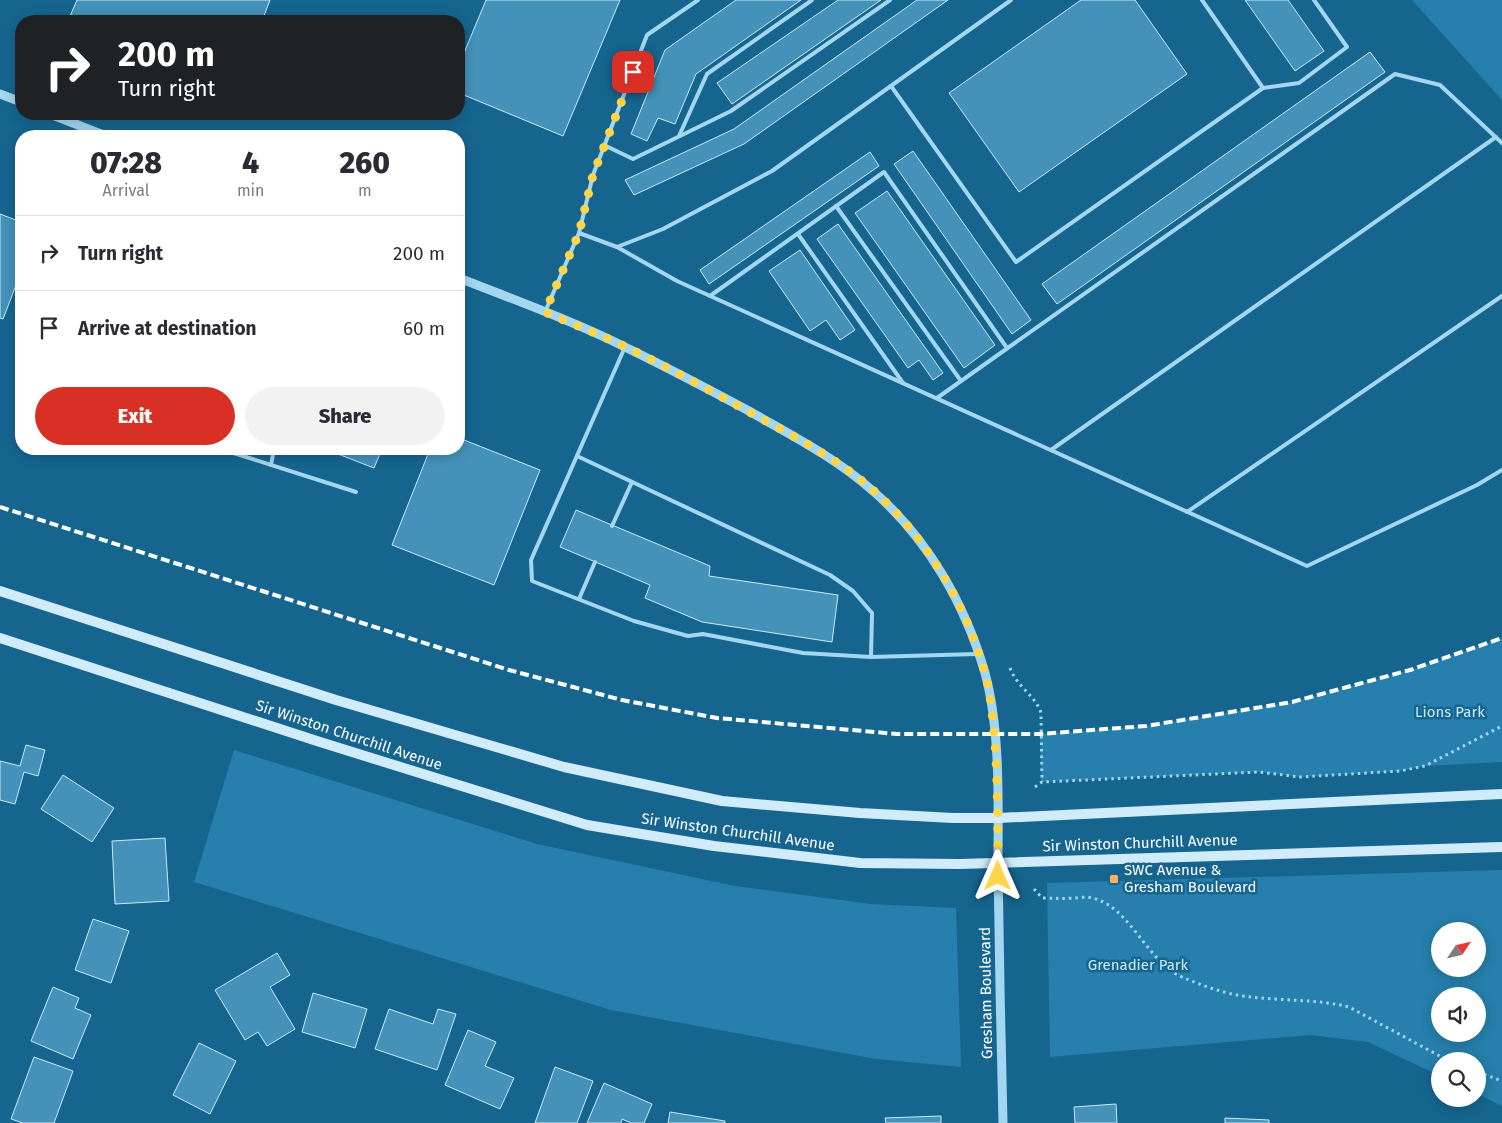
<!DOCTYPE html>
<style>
body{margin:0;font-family:"Fira Sans",sans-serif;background:#f2f2f3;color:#2b2b33;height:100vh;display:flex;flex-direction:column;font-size:19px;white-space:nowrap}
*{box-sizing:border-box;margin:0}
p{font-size:16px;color:#7c7c81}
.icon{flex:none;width:28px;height:28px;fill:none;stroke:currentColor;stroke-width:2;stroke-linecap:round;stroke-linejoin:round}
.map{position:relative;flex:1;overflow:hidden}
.panel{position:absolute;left:15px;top:130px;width:450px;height:325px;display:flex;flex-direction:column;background:#fff;border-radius:20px;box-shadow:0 2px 12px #0003}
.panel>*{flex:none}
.guide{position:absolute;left:15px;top:15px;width:450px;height:105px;border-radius:20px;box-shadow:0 2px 12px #0003;background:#202124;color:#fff;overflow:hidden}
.needle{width:32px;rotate:55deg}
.tools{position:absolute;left:1431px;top:922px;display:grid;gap:10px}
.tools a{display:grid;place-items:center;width:55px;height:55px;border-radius:50%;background:#fff;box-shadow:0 2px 12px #0003;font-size:25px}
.pin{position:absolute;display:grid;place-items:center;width:42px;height:42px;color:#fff;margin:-21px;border-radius:10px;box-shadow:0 2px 8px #0006}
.me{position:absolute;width:55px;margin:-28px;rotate:0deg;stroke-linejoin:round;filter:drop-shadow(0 0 4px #0008)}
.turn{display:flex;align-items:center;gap:18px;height:105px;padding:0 20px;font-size:22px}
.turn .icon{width:65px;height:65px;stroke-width:2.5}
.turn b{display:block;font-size:35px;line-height:42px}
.eta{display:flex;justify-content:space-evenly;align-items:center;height:85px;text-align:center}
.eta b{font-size:30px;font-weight:800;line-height:35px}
.button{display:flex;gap:10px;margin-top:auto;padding:10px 20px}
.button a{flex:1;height:58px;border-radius:30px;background:#d93025;color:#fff;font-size:20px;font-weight:800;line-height:58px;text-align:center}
.button a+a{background:#f2f2f3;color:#2b2b33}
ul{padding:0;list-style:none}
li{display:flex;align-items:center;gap:15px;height:75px;padding:0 20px;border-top:1px solid #e1e1e2}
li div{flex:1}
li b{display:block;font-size:19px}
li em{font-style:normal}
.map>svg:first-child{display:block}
</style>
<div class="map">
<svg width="1502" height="1123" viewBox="0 0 1502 1123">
<rect width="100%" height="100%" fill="#16658f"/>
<g fill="#267fac" fill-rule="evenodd">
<polygon points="1412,0 1502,0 1502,100"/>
<polygon points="1502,638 1502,762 1425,766 1400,771 1300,777 1259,772 1041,782 1040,734 1146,726 1292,702 1410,670"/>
<polygon points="234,750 537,844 735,886 871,904 956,908 961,1067 876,1059 611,1010 194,882"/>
<path d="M1502,870v236l-24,-12v-33h-38v15l-72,-34 -58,-7 -260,22 -3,-174zM1440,931h38v38h-38zM1478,996v38h-38v-38z"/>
</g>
<g fill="#4491b9" stroke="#c9ebfb">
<polygon points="77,0 270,0 262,21 68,21"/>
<polygon points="486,0 620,0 563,136 459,93 459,65"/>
<polygon points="736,0 801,0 696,74 675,124 658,118 647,141 631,134 665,50"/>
<polygon points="838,0 881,0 732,104 717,83"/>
<polygon points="917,0 948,0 744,144 634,195 625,180 734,129"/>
<polygon points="1081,0 1135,0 1187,74 1019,192 949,93"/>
<polygon points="1245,0 1288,0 1324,51 1295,71"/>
<polygon points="1370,52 1385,72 1057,304 1042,284"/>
<polygon points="913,151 1031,320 1012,334 894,164"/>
<polygon points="870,152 879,166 709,284 700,270"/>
<polygon points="887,191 995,345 964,368 855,213"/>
<polygon points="0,214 21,222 21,272 3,319 0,318"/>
<polygon points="838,224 943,373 933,380 919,360 908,368 817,239"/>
<polygon points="800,250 855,330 840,340 826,320 810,331 769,271"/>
<polygon points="459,438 540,470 494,585 392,545 430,449 459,449"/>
<polygon points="325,449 382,449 374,468"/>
<polygon points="576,510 710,566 709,576 838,595 832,642 702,622 645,598 650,585 560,547"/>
<polygon points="26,745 45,750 38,776 24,772 15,804 0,800 0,761 20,766"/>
<polygon points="63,775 114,808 92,842 41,809"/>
<polygon points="165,838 169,901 115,904 112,841"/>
<polygon points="93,919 129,931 111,983 75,970"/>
<polygon points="277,953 290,975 270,987 295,1029 267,1046 258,1032 245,1040 215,990"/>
<polygon points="53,987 79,998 75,1008 91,1015 73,1059 31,1041"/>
<polygon points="313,993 367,1009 355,1048 302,1032"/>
<polygon points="389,1009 433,1024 438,1009 456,1014 437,1070 375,1049"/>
<polygon points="468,1030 496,1042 485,1066 514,1078 500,1109 445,1085"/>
<polygon points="199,1043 236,1061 210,1114 173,1095"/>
<polygon points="34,1057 73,1071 54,1123 23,1123 11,1119"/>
<polygon points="555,1067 593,1081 577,1123 535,1123"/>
<polygon points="604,1083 652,1104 644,1123 631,1123 622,1119 621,1123 587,1123"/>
<polygon points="1116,1104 1117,1123 1075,1123 1074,1107"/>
<polygon points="670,1112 725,1121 725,1123 668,1123"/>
<polygon points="941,1116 941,1123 886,1123 885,1118"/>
<polygon points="1225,1118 1269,1120 1269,1123 1225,1123"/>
</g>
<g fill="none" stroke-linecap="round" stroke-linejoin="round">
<g stroke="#a3d6f0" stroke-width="3" stroke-dasharray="2.5 4" stroke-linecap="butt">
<path d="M1010,668c7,19 26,28 31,45l1,69"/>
<polyline points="1035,787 1042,782 1259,772 1300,777 1400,771 1425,766 1502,726"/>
<path d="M1034,889l8,9c11,0 20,1 31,0 6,0 13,-2 19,0 38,8 54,63 90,79 21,9 46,18 69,20 33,4 66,2 98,10l100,54"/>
<polyline points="1478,1072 1502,1081"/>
</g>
<g stroke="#a3d6f0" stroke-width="4">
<polyline points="891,86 1016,262 1263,88 1202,0"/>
<polyline points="1263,88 1299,83 1347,47 1314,0"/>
<polyline points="679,136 707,74 812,0"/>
<polyline points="604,145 633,159 731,111 890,0"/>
<polyline points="836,206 961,381"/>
<polyline points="579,233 617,247 663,229 772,171 1011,0"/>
<polyline points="798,234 903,383"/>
<polyline points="617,247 677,281 1307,566 1477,485 1502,470"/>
<polyline points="710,296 884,172 1007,348"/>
<polyline points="545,312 579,233 593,175 647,35 698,0"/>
<polyline points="625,347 531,560 532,581 634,621 688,636 703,634 803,653 871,657 977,654"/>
<polyline points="937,398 1395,74 1440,85 1502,143"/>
<polyline points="221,449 356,492"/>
<polyline points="1051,450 1496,137"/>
<polyline points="577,456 830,575 853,591 872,613 871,657"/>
<polyline points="271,465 274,449"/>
<polyline points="1187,512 1502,296"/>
<polyline points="612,526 632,482"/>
<polyline points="579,599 595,562"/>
</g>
<g stroke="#a3d6f0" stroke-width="9">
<polyline points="0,94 21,102"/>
<polyline points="50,114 106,136"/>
<path d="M459,278c56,22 114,43 168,70 41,20 81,41 122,63 42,24 87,47 124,80 55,48 92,113 112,182 16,59 13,133 13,193 1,86 3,171 5,257"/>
</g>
<g stroke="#d0ecfb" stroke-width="10">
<polyline points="0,591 336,700 564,767 722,801 860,813 953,818 998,818 1502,794"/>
<polyline points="0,638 320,742 587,825 714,846 860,863 960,864 1502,847"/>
</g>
<polyline stroke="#fff" stroke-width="4" stroke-dasharray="9 4" stroke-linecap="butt" points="0,507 509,670 622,700 717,718 897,734 1040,734 1146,726 1292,702 1410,670 1502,638"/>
</g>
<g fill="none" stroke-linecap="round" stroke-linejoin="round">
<path stroke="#ffd54a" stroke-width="9" stroke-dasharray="0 16.2" d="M633,72l-40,103 -14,58 -34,79c27,12 54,22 81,35 39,19 78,40 116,61 45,25 94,49 132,83 54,49 91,112 111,182 6,23 8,48 10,71 3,44 3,88 3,132"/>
</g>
<rect fill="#ffb061" stroke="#16658f" stroke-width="2" x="1109" y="874" width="10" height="10" rx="2.5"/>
<g text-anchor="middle" stroke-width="5" stroke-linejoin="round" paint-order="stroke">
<g font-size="15" fill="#c9ebfb" stroke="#16658f">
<text x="1450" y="717">Lions Park</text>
<text x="1138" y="970">Grenadier Park</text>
</g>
<g font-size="15" fill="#fff" stroke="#16658f">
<text transform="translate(349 735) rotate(18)" y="5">Sir Winston Churchill Avenue</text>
<text transform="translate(738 832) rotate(8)" y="5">Sir Winston Churchill Avenue</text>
<text transform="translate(1140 843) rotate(-2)" y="5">Sir Winston Churchill Avenue</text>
<text transform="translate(986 993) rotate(-91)" y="5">Gresham Boulevard</text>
</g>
<g font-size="15" fill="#fff" stroke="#16658f" text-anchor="start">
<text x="1124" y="875">SWC Avenue &amp;<tspan x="1124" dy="17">Gresham Boulevard</tspan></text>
</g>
</g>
</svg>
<div class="tools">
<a><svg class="needle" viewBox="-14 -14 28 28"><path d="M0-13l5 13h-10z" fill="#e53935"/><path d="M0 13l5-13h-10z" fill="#7c7c81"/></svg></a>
<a><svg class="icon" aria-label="sound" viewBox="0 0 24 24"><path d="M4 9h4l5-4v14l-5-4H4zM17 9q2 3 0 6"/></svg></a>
<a><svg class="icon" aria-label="search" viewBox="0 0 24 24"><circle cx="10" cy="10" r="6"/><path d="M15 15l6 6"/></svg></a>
</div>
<div class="pin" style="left:633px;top:72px;background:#d93025"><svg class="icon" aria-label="arrive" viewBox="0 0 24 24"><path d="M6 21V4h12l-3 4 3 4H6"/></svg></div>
<svg class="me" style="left:998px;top:876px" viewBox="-20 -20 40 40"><path d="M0-17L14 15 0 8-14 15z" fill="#ffd54a" stroke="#fff" stroke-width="4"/></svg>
<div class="guide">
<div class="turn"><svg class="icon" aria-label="right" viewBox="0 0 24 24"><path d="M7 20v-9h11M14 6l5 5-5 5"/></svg><div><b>200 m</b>Turn right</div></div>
</div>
<section class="panel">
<div class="eta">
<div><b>07:28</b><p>Arrival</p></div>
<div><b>4</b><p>min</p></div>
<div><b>260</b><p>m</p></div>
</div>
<ul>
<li><svg class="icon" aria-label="right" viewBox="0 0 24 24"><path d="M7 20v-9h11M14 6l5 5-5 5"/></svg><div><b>Turn right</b></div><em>200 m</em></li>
<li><svg class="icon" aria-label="arrive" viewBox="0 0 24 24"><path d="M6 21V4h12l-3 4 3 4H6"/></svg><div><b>Arrive at destination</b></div><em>60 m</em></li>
</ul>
<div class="button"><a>Exit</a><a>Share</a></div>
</section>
</div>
